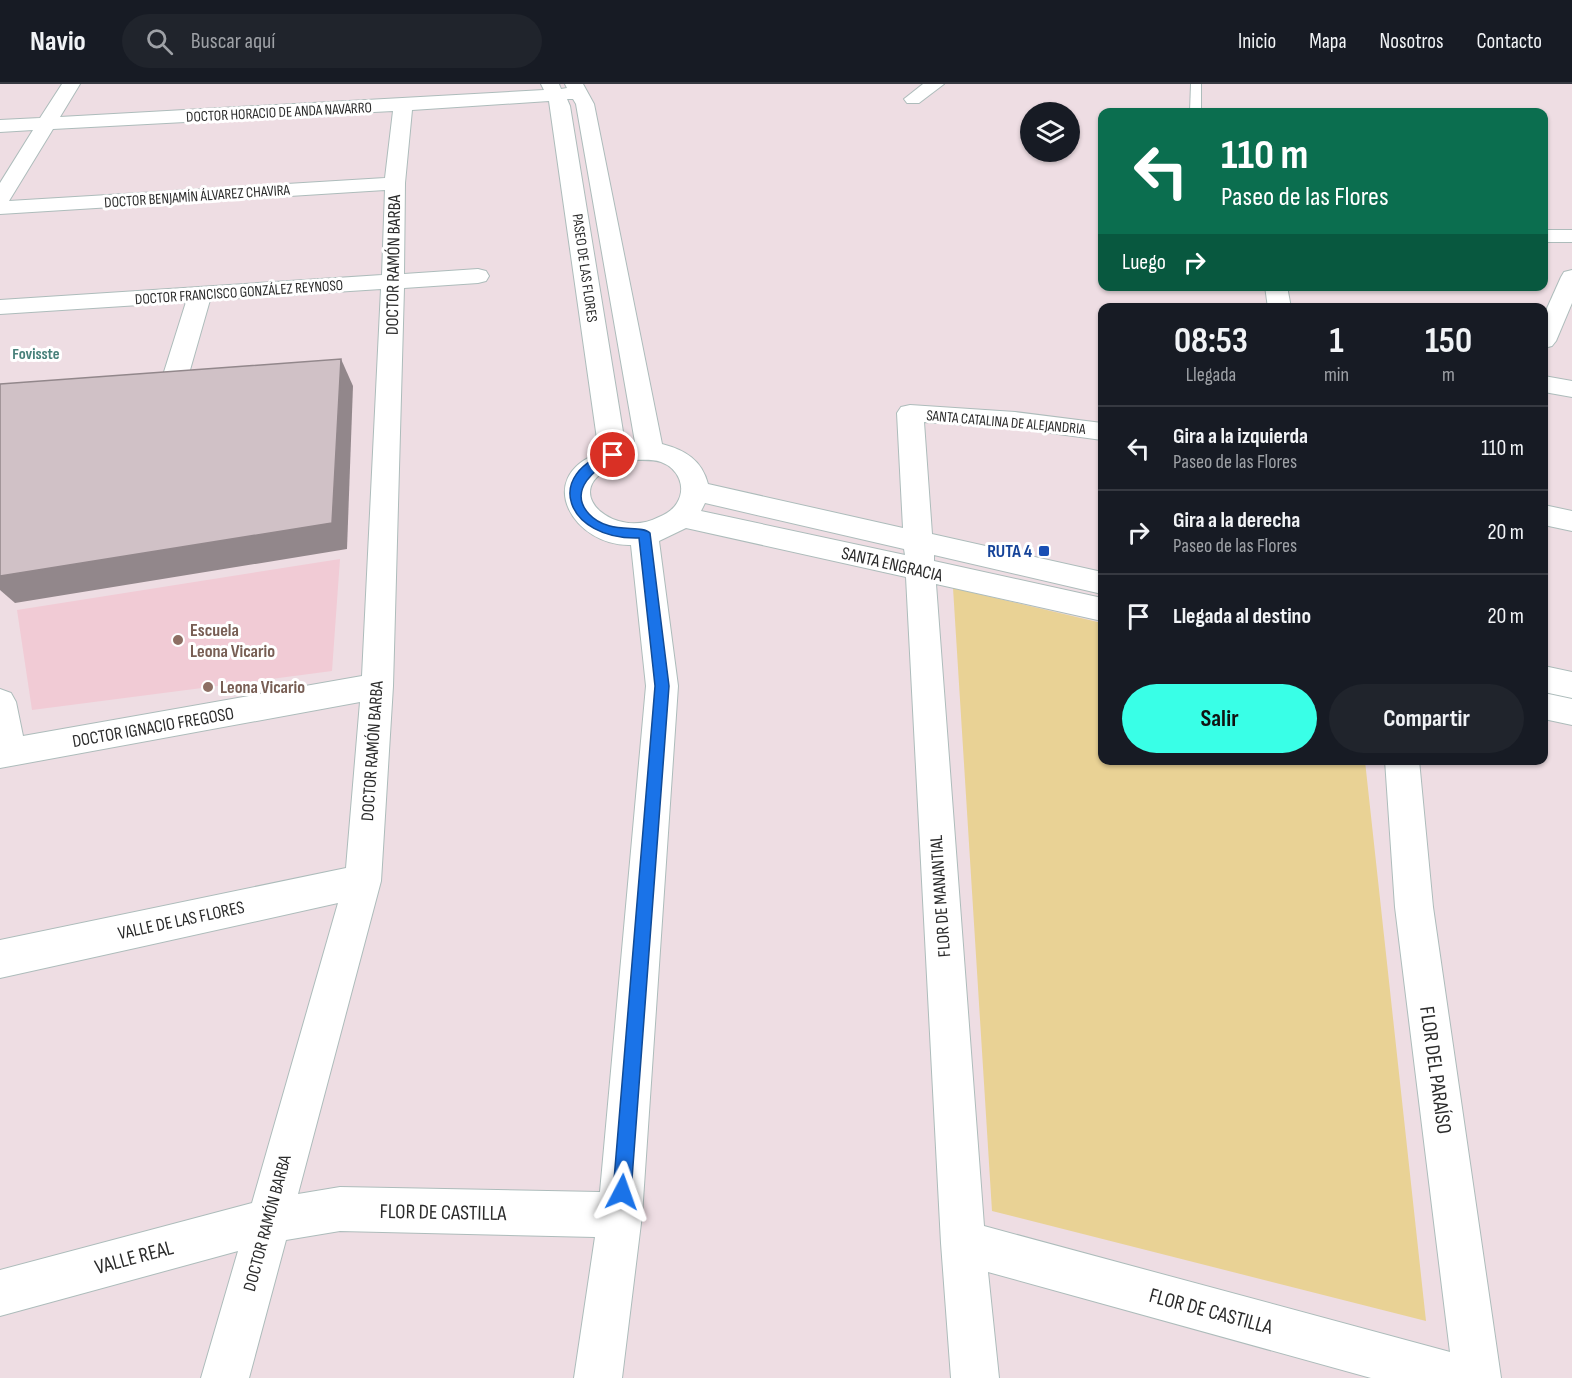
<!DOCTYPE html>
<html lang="es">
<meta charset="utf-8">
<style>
body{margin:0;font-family:"Sofia Sans Condensed",sans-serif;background:#20242c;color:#f1f3f6;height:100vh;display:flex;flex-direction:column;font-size:22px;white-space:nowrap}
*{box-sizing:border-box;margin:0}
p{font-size:20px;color:#9ea1a6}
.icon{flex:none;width:33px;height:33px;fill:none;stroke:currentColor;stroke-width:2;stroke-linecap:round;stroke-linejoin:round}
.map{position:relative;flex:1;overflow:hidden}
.side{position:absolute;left:1098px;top:219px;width:450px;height:462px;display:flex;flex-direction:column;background:#171b24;border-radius:12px;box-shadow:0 2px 4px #0004}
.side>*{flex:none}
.banner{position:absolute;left:1098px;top:24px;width:450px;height:183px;border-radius:12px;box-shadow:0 2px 4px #0004;background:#0b6e4f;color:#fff;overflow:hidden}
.buttons{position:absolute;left:1020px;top:18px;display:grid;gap:12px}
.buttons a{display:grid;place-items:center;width:60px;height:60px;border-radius:50%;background:#171b24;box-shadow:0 2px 4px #0004;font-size:30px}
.pin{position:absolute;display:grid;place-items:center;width:51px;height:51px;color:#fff;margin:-26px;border:3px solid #fff;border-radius:50%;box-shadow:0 2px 6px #0007}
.me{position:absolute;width:66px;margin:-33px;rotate:4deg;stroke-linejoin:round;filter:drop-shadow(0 0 4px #0008)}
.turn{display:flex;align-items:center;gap:21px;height:126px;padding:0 24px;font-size:27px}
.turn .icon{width:78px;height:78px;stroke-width:2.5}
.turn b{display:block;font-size:42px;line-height:51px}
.then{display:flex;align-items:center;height:57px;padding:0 24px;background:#0003;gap:12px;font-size:22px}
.eta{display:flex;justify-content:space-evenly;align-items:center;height:102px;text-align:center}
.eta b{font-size:36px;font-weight:700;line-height:42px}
.primary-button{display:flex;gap:12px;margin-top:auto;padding:12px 24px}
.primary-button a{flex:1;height:69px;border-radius:36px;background:#39ffe7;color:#111;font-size:24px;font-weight:700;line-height:69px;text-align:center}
.primary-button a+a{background:#20242c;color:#f1f3f6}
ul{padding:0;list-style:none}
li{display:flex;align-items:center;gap:18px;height:84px;padding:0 24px;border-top:2px solid #363941}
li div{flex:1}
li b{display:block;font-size:22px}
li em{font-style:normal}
header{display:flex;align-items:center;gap:36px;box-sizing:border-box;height:84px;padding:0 30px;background:#171b24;border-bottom:2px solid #363941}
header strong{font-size:28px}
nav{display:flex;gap:33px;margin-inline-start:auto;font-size:21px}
.search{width:420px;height:54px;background:#20242c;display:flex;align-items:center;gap:15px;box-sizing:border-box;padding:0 21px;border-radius:33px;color:#9ea1a6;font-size:22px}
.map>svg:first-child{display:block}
</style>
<header>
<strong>Navio</strong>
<div class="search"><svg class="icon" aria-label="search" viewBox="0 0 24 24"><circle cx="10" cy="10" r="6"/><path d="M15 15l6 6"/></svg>Buscar aquí</div>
<nav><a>Inicio</a><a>Mapa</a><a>Nosotros</a><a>Contacto</a></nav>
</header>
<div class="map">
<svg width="1572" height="1294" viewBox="0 0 1572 1294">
<rect width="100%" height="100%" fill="#eedde3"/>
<polygon fill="#f1cbd5" points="340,475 332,587 32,626 17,526"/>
<polygon fill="#e9d295" points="953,504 1102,539 1102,676 1365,677 1426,1237 992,1127"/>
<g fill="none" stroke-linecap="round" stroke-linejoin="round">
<defs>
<polygon id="lane" points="1191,0 1201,0 1201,28 1190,28"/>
<g id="street">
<path d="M62,0h18l-20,33 484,-27 -3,-6h18l2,5 6,-1 -2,-4h18l11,20 68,340c23,6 40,16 46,40l195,44 -6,-115 4,-6 9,-2 105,7 87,11v17l-87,-12 -91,-6 8,112 170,38v22l-168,-39v6l168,37v23l-166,-37 48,642 466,126 -55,-445 -10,-147h34l14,147 68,471h-130l-383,-106 11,106h-48l-10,-135 -35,-666 -220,-49 -27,13 19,145 -36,529 -20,163h-48l21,-141 -255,-6 -54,9 -37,138h-48l37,-127 -238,65v-46l252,-67 86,-300 -338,75v-38l346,-72 14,-166 -360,66v-79l11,4 5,9 7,34 339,-60 19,-387 -171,11 -26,91 -4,6 -9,2 -9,-2 -4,-6 28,-89 -186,12v-14l382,-25 3,-85 -385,24v-31l33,-53 -33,2v-12l40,-2zM567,15h6l3,5 59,338 -10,2 -55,-338zM549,17l50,352c-67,25 -24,94 32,92l15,141 -46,506 -260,-5 -42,7 83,-313 12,-195 11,-398 74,-5 8,-2 3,-5 -3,-5 -8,-2 -74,5 1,-91 7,-73zM393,27l-8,67 -376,23 44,-72zM633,376c9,0 20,-1 28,2 17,6 26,25 16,41 -4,7 -11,11 -18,14 -43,23 -97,-23 -52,-47 8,-5 18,-7 26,-10zM705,419l199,46 1,6 -204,-44z"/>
<polygon points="923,0 944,0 919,19 907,19 904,15"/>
<rect x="1544" y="146" width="28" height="12"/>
<polygon points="1572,186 1572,219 1556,257 1552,262 1544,264 1544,231 1561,193 1564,188"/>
<polygon points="1265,202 1287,202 1291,224 1268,224"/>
<polygon points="1544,292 1572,297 1572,313 1544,308"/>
<polygon points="1544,421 1572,427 1572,447 1544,441"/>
<polygon points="1544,582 1572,588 1572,614 1544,608"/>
<polygon points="1544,609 1572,615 1572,641 1544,635"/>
</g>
</defs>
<use href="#lane" stroke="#adbcbb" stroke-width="2"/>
<use href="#street" stroke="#adbcbb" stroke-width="2"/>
<use href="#lane" fill="#fff" fill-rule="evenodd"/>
<use href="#street" fill="#fff" fill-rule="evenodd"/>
</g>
<polygon fill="#92878b" points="341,275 353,302 347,465 15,519 0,506 0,492"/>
<polygon fill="#d0c1c6" stroke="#92878b" stroke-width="1.5" points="341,275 332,439 0,492 0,300"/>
<path fill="#1a73e8" stroke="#114b97" stroke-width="1.5" d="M613,367l5,4 -2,2c-20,11 -49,33 -27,57 19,21 52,10 61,19l19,153 -38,506 -3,7 -6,2 -7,-2 -2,-7 42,-506 -16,-148c-73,2 -98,-65 -26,-87z"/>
<rect fill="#1a4fb4" stroke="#fff" stroke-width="2" x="1038" y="461" width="12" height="12" rx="3"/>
<g fill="#8d6e63" stroke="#fff" stroke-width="2">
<circle cx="178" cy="556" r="6"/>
<circle cx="208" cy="603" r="6"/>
</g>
<g text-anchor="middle" stroke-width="6" stroke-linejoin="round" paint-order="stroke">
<g font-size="15" fill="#2b2b2b" stroke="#fff">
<text transform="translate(279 28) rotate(-3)" y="5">DOCTOR HORACIO DE ANDA NAVARRO</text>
<text transform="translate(197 112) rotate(-4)" y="5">DOCTOR BENJAMÍN ÁLVAREZ CHAVIRA</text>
<text transform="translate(585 184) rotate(82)" y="5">PASEO DE LAS FLORES</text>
<text transform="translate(239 208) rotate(-4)" y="5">DOCTOR FRANCISCO GONZÁLEZ REYNOSO</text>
<text transform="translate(1006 338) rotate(5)" y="5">SANTA CATALINA DE ALEJANDRIA</text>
</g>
<g font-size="16" font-weight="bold" fill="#48807a" stroke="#fff">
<text x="36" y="275">Fovisste</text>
</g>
<g font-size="18" fill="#2b2b2b" stroke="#fff">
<text transform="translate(393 181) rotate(-89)" y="6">DOCTOR RAMÓN BARBA</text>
<text transform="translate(892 480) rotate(13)" y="6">SANTA ENGRACIA</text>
<text transform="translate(153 643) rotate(-10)" y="6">DOCTOR IGNACIO FREGOSO</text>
<text transform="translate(372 667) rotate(-86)" y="6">DOCTOR RAMÓN BARBA</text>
<text transform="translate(940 812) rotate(-94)" y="6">FLOR DE MANANTIAL</text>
<text transform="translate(181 836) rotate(-12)" y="6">VALLE DE LAS FLORES</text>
<text transform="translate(267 1139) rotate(-75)" y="6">DOCTOR RAMÓN BARBA</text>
</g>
<g font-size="18" font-weight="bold" fill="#164399" stroke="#fff" text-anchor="end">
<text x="1032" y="473">RUTA 4</text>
</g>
<g font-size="18" font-weight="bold" fill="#785e54" stroke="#fff" text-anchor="start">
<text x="190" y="552">Escuela<tspan x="190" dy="21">Leona Vicario</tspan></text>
<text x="220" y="609">Leona Vicario</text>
</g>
<g font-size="21" fill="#2b2b2b" stroke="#fff">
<text transform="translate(1436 986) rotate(82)" y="7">FLOR DEL PARAÍSO</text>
<text transform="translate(443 1128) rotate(1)" y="7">FLOR DE CASTILLA</text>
<text transform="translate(134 1173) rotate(-15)" y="7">VALLE REAL</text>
<text transform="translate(1211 1227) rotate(15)" y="7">FLOR DE CASTILLA</text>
</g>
</g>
</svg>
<div class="buttons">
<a><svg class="icon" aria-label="layers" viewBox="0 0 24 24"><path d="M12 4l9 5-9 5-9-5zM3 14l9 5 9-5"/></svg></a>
</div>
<div class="pin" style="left:613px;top:371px;background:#d93025"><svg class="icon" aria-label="arrive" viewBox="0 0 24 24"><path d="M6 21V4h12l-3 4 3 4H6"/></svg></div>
<svg class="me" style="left:622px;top:1108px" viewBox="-20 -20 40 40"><path d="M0-17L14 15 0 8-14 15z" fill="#1a73e8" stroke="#fff" stroke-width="4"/></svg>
<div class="banner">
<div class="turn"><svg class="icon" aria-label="left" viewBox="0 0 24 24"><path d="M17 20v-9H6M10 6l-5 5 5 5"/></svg><div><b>110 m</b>Paseo de las Flores</div></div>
<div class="then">Luego<svg class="icon" aria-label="right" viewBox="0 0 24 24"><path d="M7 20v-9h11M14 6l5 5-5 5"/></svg></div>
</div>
<section class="side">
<div class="eta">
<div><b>08:53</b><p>Llegada</p></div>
<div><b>1</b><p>min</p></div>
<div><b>150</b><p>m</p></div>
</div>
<ul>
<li><svg class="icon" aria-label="left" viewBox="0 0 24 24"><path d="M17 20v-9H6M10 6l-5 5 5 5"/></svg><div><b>Gira a la izquierda</b><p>Paseo de las Flores</p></div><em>110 m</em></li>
<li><svg class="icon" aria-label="right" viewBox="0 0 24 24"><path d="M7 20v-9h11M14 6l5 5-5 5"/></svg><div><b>Gira a la derecha</b><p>Paseo de las Flores</p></div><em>20 m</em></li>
<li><svg class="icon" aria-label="arrive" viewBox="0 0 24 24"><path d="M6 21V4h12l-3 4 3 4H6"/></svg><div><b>Llegada al destino</b></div><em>20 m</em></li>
</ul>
<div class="primary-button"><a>Salir</a><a>Compartir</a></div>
</section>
</div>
